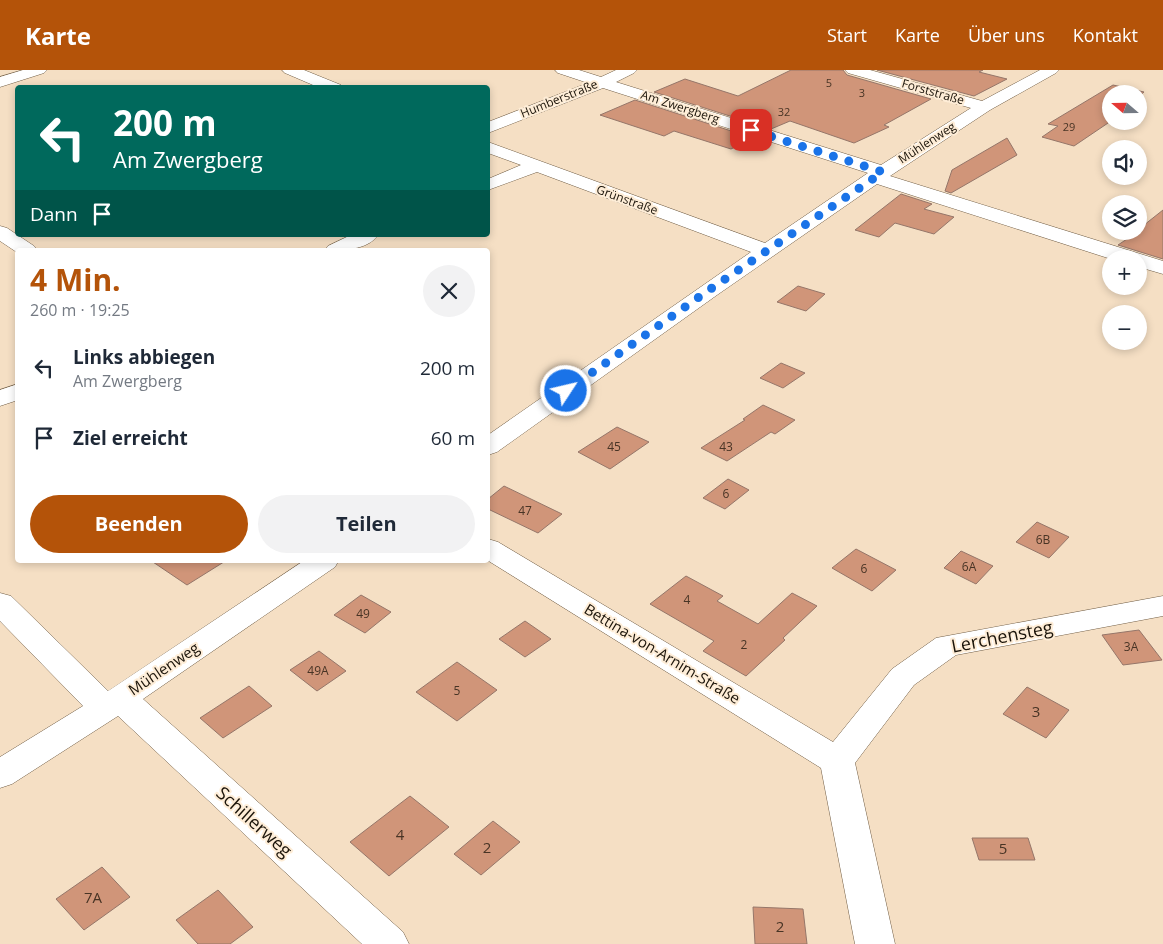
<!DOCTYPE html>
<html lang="de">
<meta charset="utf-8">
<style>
body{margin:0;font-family:"Open Sans",sans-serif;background:#f2f2f3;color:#1f2937;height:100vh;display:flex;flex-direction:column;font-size:19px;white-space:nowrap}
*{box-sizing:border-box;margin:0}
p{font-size:16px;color:#747a83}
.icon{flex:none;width:28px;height:28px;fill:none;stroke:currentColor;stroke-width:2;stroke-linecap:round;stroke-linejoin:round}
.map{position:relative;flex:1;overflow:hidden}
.drawer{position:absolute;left:15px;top:178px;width:475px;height:315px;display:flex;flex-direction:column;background:#fff;border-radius:5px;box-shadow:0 2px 8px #0003}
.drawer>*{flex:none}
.hud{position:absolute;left:15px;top:15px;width:475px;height:152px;border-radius:5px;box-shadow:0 2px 8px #0003;background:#00695c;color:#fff;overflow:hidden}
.needle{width:32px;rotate:290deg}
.buttons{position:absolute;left:1102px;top:15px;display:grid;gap:10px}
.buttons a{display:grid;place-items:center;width:45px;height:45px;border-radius:50%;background:#fff;box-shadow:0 2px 8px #0003;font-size:25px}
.pin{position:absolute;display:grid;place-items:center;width:42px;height:42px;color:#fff;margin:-21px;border-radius:10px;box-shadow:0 2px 8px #0006}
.me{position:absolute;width:55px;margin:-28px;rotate:55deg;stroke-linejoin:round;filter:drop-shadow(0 0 4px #0008)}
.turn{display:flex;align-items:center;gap:18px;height:105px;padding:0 15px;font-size:22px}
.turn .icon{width:65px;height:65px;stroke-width:2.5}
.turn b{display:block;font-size:35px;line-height:42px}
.then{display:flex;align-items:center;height:48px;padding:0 15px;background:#0003;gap:10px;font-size:19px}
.round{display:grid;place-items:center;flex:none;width:52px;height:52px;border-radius:26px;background:#f2f2f3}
.overview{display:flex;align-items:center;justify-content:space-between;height:85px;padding:0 15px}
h1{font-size:30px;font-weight:700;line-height:38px;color:#b45309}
.action{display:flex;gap:10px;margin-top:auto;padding:10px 15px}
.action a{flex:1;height:58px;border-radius:30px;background:#b45309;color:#fff;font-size:20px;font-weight:700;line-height:58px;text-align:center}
.action a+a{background:#f2f2f3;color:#1f2937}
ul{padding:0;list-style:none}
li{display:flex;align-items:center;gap:15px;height:70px;padding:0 15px}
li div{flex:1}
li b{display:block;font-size:19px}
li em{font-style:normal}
header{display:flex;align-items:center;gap:30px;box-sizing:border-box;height:70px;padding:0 25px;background:#b45309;color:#fff}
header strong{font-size:24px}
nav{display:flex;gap:28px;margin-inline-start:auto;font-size:18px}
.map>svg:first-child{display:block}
</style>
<header>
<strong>Karte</strong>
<nav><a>Start</a><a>Karte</a><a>Über uns</a><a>Kontakt</a></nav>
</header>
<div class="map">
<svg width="1163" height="874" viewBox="0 0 1163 874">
<rect width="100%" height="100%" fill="#f5dfc4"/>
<g fill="#d09579" stroke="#957669">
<polygon points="791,0 843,0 847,5 931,29 884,55 889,57 854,73 790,51 771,59 654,22 685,9 738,26"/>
<polygon points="877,0 983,0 979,2 1007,9 974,26"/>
<polygon points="1113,15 1144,22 1139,26 1139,24 1111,24 1111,51 1074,76 1042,67 1058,56 1048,54"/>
<polygon points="635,30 753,68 731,79 674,61 664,66 600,45"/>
<polygon points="1007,68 1017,85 951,123 945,121 952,100"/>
<polygon points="901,124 932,134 924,139 954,147 934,164 895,153 879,167 855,160"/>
<polygon points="1163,140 1163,189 1118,175 1139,161 1139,159"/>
<polygon points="798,216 825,224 806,241 777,232"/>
<polygon points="781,293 805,303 783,318 760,308"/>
<polygon points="763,335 795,350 775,364 771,362 727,391 701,378 745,350 743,349"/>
<polygon points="617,357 649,372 610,399 578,382"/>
<polygon points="728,409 749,420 725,439 703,428"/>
<polygon points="504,416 562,444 538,463 488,439 488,429"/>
<polygon points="1037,452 1069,467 1049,488 1016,472"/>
<polygon points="856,479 896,500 872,521 832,498"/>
<polygon points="961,481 993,496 976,514 944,498"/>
<polygon points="150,490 227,490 187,515"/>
<polygon points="686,506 723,526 717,531 758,554 792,523 817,536 783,568 785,570 746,606 703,581 714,571 650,534"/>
<polygon points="361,525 391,542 365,563 334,545"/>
<polygon points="525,551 551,569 525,587 499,569"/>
<polygon points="1139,560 1162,590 1123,595 1102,565"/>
<polygon points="319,581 346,601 317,621 290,600"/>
<polygon points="457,592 497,620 457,651 416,622"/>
<polygon points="249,616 272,636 223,668 200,648"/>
<polygon points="1027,617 1069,640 1046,668 1003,644"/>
<polygon points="410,726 449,757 389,806 350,772"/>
<polygon points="493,751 520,772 481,805 454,784"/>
<polygon points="972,768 1028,768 1035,790 979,790"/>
<polygon points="102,797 130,827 84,860 56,829"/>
<polygon points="218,820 253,857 230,874 198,874 176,850"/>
<polygon points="753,837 803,839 807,874 755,874"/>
</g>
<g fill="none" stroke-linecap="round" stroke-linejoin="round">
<defs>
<g id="minor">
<polygon points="23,0 47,0 44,3 0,17 0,7"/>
<polygon points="282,0 304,0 341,15 343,18 320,18 285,3"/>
<polygon points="555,0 579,0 601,7 616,0 637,0 634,3 616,12 881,95 971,38 848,3 845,0 870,0 982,31 1040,0 1059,0 1056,3 990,40 890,106 1163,191 1163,204 1139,197 1139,189 1111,189 877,114 717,225 497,382 488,385 488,365 751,182 537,102 488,120 488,109 521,95 488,83 488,72 765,173 868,103 603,18 488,63 488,52 588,13 558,3"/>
<polygon points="0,156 7,158 34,176 37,180 18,180 18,183 0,171"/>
<path d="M351,165h27c-11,16 -36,15 -53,15l3,-4z"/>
<polygon points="18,314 18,330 0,336 0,320"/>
<polygon points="488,469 498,472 833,672 892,599 936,568 1163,526 1163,546 956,585 914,615 855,693 895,874 855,874 821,698 487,490"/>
<polygon points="305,490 339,490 335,497 143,629 403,862 409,874 362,874 118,646 12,714 0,718 0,687 83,636 0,551 0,523 11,526 108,621"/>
</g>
</defs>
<use href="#minor" stroke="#705d45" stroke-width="1"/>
<use href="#minor" fill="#fff" fill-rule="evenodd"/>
</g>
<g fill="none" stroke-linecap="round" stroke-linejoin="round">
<polyline stroke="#1a73e8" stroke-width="9" stroke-dasharray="0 16.2" points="566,321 709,220 883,102 751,60"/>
</g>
<g text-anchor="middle" stroke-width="4" stroke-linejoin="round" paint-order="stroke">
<g font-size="11" fill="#483425">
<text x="829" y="17">5</text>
<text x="862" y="27">3</text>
<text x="784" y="46">32</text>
<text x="1069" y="61">29</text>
</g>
<g font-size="12" fill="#1a1309" stroke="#feedd7">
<text transform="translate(933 22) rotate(16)" y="4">Forststraße</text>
<text transform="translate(559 29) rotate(-22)" y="4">Humberstraße</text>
<text transform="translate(680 37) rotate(18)" y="4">Am Zwergberg</text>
<text transform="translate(927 73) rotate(-33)" y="4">Mühlenweg</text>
<text transform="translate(627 130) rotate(20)" y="4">Grünstraße</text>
</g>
<g font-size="12" fill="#483425">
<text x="614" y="381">45</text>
<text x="726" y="381">43</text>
<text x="726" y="428">6</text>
<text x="525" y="445">47</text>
<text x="1043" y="474">6B</text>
<text x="969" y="501">6A</text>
<text x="864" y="503">6</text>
<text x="687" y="534">4</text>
<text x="363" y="548">49</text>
<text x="744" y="579">2</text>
<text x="1131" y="581">3A</text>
<text x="318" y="605">49A</text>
<text x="457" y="625">5</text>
</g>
<g font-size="15" fill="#1a1309" stroke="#feedd7">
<text transform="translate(662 584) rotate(31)" y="5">Bettina-von-Arnim-Straße</text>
<text transform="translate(164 599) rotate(-34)" y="5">Mühlenweg</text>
</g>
<g font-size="15" fill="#483425">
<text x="1036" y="647">3</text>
<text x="400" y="770">4</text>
<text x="487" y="783">2</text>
<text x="1003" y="784">5</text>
<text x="93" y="833">7A</text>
<text x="780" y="862">2</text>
</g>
<g font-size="18" fill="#1a1309" stroke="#feedd7">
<text transform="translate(1002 567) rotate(-11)" y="6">Lerchensteg</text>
<text transform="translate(254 752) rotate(42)" y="6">Schillerweg</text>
</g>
</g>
</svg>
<div class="buttons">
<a><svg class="needle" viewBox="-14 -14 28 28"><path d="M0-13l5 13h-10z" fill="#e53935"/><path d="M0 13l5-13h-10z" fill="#747a83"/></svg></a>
<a><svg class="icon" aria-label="sound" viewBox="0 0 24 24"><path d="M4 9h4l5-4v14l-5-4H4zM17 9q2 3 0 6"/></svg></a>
<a><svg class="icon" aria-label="layers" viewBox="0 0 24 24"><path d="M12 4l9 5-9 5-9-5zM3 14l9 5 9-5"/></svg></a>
<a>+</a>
<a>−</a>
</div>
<div class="pin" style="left:751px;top:60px;background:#d93025"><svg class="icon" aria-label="arrive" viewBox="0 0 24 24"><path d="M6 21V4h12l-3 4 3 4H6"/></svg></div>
<svg class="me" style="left:566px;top:321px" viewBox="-20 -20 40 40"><circle r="17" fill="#1a73e8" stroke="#fff" stroke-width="3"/><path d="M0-11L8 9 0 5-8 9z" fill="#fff"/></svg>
<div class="hud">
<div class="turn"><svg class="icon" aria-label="left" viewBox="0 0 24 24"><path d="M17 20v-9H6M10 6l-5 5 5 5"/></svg><div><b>200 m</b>Am Zwergberg</div></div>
<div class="then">Dann<svg class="icon" aria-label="arrive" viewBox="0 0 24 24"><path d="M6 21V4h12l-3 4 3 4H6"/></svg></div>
</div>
<section class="drawer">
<div class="overview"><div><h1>4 Min.</h1><p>260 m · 19:25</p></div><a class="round"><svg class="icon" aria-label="close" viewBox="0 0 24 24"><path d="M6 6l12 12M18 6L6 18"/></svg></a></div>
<ul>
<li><svg class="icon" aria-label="left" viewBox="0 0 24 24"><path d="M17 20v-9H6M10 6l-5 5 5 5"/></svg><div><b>Links abbiegen</b><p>Am Zwergberg</p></div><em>200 m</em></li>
<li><svg class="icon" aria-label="arrive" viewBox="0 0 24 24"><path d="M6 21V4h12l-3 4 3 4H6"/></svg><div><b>Ziel erreicht</b></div><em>60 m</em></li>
</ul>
<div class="action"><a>Beenden</a><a>Teilen</a></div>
</section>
</div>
